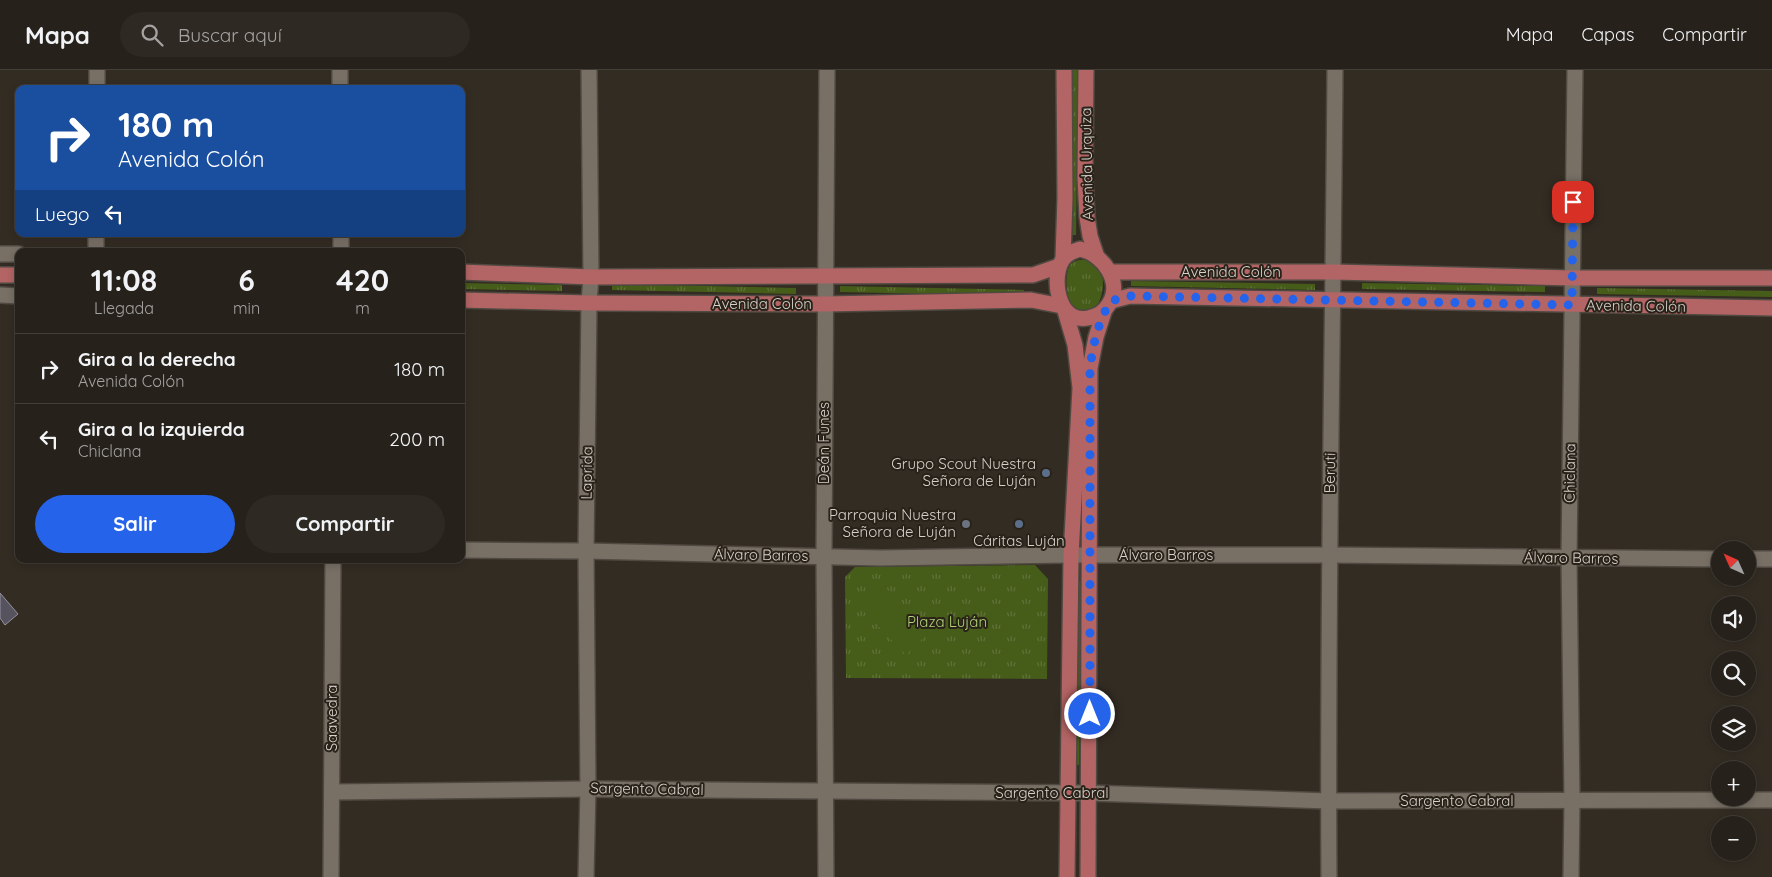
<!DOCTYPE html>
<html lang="es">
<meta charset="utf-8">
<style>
body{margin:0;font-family:Quicksand,sans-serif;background:#2e2923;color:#f1f3f6;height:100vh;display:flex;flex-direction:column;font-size:19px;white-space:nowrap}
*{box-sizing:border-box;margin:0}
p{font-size:16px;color:#a4a3a2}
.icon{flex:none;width:28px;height:28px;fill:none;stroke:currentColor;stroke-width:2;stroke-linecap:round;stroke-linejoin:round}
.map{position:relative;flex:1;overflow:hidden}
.sheet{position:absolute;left:15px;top:178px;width:450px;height:315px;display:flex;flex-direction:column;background:#26211a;border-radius:10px;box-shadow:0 2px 8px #0003,0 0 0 1px #423e39}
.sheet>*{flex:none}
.top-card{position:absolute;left:15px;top:15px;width:450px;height:152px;border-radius:10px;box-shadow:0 2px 8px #0003,0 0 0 1px #423e39;background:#1a4fa0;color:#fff;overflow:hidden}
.needle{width:32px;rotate:315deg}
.fabs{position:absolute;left:1711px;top:471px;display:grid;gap:10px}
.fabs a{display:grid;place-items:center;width:45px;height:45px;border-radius:50%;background:#26211a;box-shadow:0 2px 8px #0003,0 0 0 1px #423e39;font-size:25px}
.pin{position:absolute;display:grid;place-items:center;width:42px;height:42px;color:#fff;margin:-21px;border-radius:10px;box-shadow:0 2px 8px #0006}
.me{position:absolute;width:55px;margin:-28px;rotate:0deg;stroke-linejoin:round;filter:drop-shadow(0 0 4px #0008)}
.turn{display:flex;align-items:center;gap:18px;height:105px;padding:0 20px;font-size:22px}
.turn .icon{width:65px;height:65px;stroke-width:2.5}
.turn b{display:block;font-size:35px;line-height:42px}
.then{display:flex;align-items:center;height:48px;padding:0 20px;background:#0003;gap:10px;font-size:19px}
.eta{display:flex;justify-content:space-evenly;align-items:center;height:85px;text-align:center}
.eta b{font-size:30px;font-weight:700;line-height:35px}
.button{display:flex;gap:10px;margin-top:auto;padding:10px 20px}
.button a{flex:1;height:58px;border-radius:30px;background:#2563eb;color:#fff;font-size:20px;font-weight:700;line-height:58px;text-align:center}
.button a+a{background:#2e2923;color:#f1f3f6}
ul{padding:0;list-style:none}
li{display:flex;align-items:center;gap:15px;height:70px;padding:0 20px;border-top:1px solid #423e39}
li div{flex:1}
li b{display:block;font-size:19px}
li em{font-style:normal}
header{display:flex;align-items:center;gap:30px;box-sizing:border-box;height:70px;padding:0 25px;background:#26211a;border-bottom:1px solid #423e39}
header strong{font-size:24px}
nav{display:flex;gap:28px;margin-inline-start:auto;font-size:18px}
.search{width:350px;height:45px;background:#2e2923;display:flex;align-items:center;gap:12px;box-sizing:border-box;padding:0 18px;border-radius:28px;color:#a4a3a2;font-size:19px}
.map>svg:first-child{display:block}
</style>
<header>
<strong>Mapa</strong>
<div class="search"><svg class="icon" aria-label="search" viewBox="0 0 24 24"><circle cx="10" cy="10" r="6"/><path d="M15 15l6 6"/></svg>Buscar aquí</div>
<nav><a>Mapa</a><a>Capas</a><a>Compartir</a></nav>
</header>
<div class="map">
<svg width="1772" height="807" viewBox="0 0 1772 807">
<defs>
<pattern id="grass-tufts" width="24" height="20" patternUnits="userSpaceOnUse" patternTransform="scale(1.25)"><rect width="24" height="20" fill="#465c19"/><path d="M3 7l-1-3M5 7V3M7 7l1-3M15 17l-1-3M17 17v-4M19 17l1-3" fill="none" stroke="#607239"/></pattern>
</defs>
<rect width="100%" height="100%" fill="#332c23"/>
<g fill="url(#grass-tufts)">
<polygon points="1073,0 1078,0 1076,165 1071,165"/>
<path d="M1079,190c4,0 9,-1 12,0 22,7 12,66 -14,49 -5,-3 -8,-7 -9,-12 -2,-9 -3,-28 4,-34 2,-2 5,-2 7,-3z"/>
<polygon points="1131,211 1315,214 1315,220 1131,216"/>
<polygon points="461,213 562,215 562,221 461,219"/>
<polygon points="1362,213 1545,216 1545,222 1362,219"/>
<polygon points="612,214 796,218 796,224 612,220"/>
<polygon points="840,216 1024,220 1024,226 840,222"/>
<polygon points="1597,218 1772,221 1772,227 1597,224"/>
<polygon points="1035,495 1048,509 1047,609 846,608 845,507 855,497"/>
<polygon points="1077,511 1082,511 1079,695 1074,694"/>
</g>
<polygon fill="#465c19" points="885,517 928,563 906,585 862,539"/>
<polygon fill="#56535e" stroke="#95929f" points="0,523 18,544 5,555 0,548"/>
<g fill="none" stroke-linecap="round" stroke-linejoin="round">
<defs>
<g id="minor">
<polyline points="340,0 340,19"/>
<polyline points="97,19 97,0"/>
<polyline points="341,164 341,181"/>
<polyline points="96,181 96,164"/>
<polyline points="0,184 19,184"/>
<polyline points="0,225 19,226"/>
<polyline points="461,480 586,481 880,488 1071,485 1329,485 1720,489"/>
<polyline points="1748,489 1772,489"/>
<polyline points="332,722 588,719 1089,723 1329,731 1772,730"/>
<polyline points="331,807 333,489"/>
<polyline points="586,807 588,719 586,481 589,233 591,207 589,0"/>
<polyline points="826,807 824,487 827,0"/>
<path d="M1329,807c-2,-269 4,-538 6,-807"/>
<polyline points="1571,807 1572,731 1569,488 1575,0"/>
</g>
<g id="major">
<polyline points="1086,0 1085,108 1087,147 1090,166 1097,187"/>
<path d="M1080,179c23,5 43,33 29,55 -6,9 -11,12 -21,14 -31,6 -38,-43 -24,-60 4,-5 10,-7 16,-9z"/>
<polyline points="1063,188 1065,128 1064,0"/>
<polyline points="461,202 591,207 1033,205 1059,196"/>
<polyline points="1111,202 1334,202 1572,208 1772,208"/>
<polyline points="0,205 19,205"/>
<polyline points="461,230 589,233 825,234 1031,230 1062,236"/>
<polyline points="1111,231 1130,226 1772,238"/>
<polyline points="1065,241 1075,275 1080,318 1071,485 1067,807"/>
<polyline points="1088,807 1090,298 1096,267 1104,242"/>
</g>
</defs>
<use href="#minor" stroke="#4f4941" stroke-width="18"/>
<use href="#major" stroke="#4f4941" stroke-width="18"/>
<use href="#minor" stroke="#787065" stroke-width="15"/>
<use href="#major" stroke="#b36464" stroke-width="15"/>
</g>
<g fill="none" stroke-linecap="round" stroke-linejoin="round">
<path stroke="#2563eb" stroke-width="9" stroke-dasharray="0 16.2" d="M1090,644v-346c3,-23 8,-47 21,-67l19,-5 442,9 1,-103"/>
</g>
<g fill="#5c6f8a" stroke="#292219" stroke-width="2">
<circle cx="1046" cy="403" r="5"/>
<circle cx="1019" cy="454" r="5"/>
</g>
<circle fill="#6b7280" stroke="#292219" stroke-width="2" cx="966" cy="454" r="5"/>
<g text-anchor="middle" stroke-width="4" stroke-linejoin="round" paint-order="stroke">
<g font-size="15" fill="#d6d1cb" stroke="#292219">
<text transform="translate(1087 94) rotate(-91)" y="5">Avenida Urquiza</text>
<text x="1231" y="207">Avenida Colón</text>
<text x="762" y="239">Avenida Colón</text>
<text transform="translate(1636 236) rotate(1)" y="5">Avenida Colón</text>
<text transform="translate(824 373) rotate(-90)" y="5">Deán Funes</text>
<text transform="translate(587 403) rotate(-89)" y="5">Laprida</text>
<text transform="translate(1330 403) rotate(-89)" y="5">Beruti</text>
<text transform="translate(1570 403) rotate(-89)" y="5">Chiclana</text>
<text transform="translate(761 485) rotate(1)" y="5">Álvaro Barros</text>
<text x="1166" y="490">Álvaro Barros</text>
<text transform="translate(1571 488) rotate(1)" y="5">Álvaro Barros</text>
<text transform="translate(332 648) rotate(-90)" y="5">Saavedra</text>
<text transform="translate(647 719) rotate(1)" y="5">Sargento Cabral</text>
<text x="1052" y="728">Sargento Cabral</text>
<text x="1457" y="736">Sargento Cabral</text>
</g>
<g font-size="15" fill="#d6d1cb" stroke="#292219" text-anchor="end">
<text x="1036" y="399">Grupo Scout Nuestra<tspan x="1036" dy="17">Señora de Luján</tspan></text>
<text x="956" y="450">Parroquia Nuestra<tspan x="956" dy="17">Señora de Luján</tspan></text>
<text x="1019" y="476" text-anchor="middle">Cáritas Luján</text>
</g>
<g font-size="15" fill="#afd275" stroke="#292219">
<text x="947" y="557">Plaza Luján</text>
</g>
</g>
</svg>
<div class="fabs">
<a><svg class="needle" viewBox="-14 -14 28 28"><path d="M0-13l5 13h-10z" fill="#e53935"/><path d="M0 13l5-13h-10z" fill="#a4a3a2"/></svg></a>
<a><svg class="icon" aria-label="sound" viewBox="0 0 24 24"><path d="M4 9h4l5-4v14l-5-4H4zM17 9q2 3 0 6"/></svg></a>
<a><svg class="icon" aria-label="search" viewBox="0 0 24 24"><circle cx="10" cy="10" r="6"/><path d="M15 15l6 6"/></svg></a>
<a><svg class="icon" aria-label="layers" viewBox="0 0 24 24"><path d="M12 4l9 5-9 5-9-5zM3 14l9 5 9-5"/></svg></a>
<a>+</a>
<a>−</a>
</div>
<div class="pin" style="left:1573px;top:132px;background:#d93025"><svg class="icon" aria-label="arrive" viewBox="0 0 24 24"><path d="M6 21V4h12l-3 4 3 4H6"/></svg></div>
<svg class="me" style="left:1090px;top:644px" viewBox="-20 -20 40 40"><circle r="17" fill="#2563eb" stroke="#fff" stroke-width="3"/><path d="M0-11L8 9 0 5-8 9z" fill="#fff"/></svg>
<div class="top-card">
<div class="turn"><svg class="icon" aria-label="right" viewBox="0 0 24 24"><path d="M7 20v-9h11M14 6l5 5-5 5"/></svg><div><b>180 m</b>Avenida Colón</div></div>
<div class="then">Luego<svg class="icon" aria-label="left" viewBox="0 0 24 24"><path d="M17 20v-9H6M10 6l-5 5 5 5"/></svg></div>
</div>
<section class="sheet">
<div class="eta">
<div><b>11:08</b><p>Llegada</p></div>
<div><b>6</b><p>min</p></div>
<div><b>420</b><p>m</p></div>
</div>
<ul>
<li><svg class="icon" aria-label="right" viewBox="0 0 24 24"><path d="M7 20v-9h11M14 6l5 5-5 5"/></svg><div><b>Gira a la derecha</b><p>Avenida Colón</p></div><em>180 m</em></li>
<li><svg class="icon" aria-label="left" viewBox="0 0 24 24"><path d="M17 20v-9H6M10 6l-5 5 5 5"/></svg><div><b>Gira a la izquierda</b><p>Chiclana</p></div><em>200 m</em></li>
</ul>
<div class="button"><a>Salir</a><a>Compartir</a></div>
</section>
</div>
